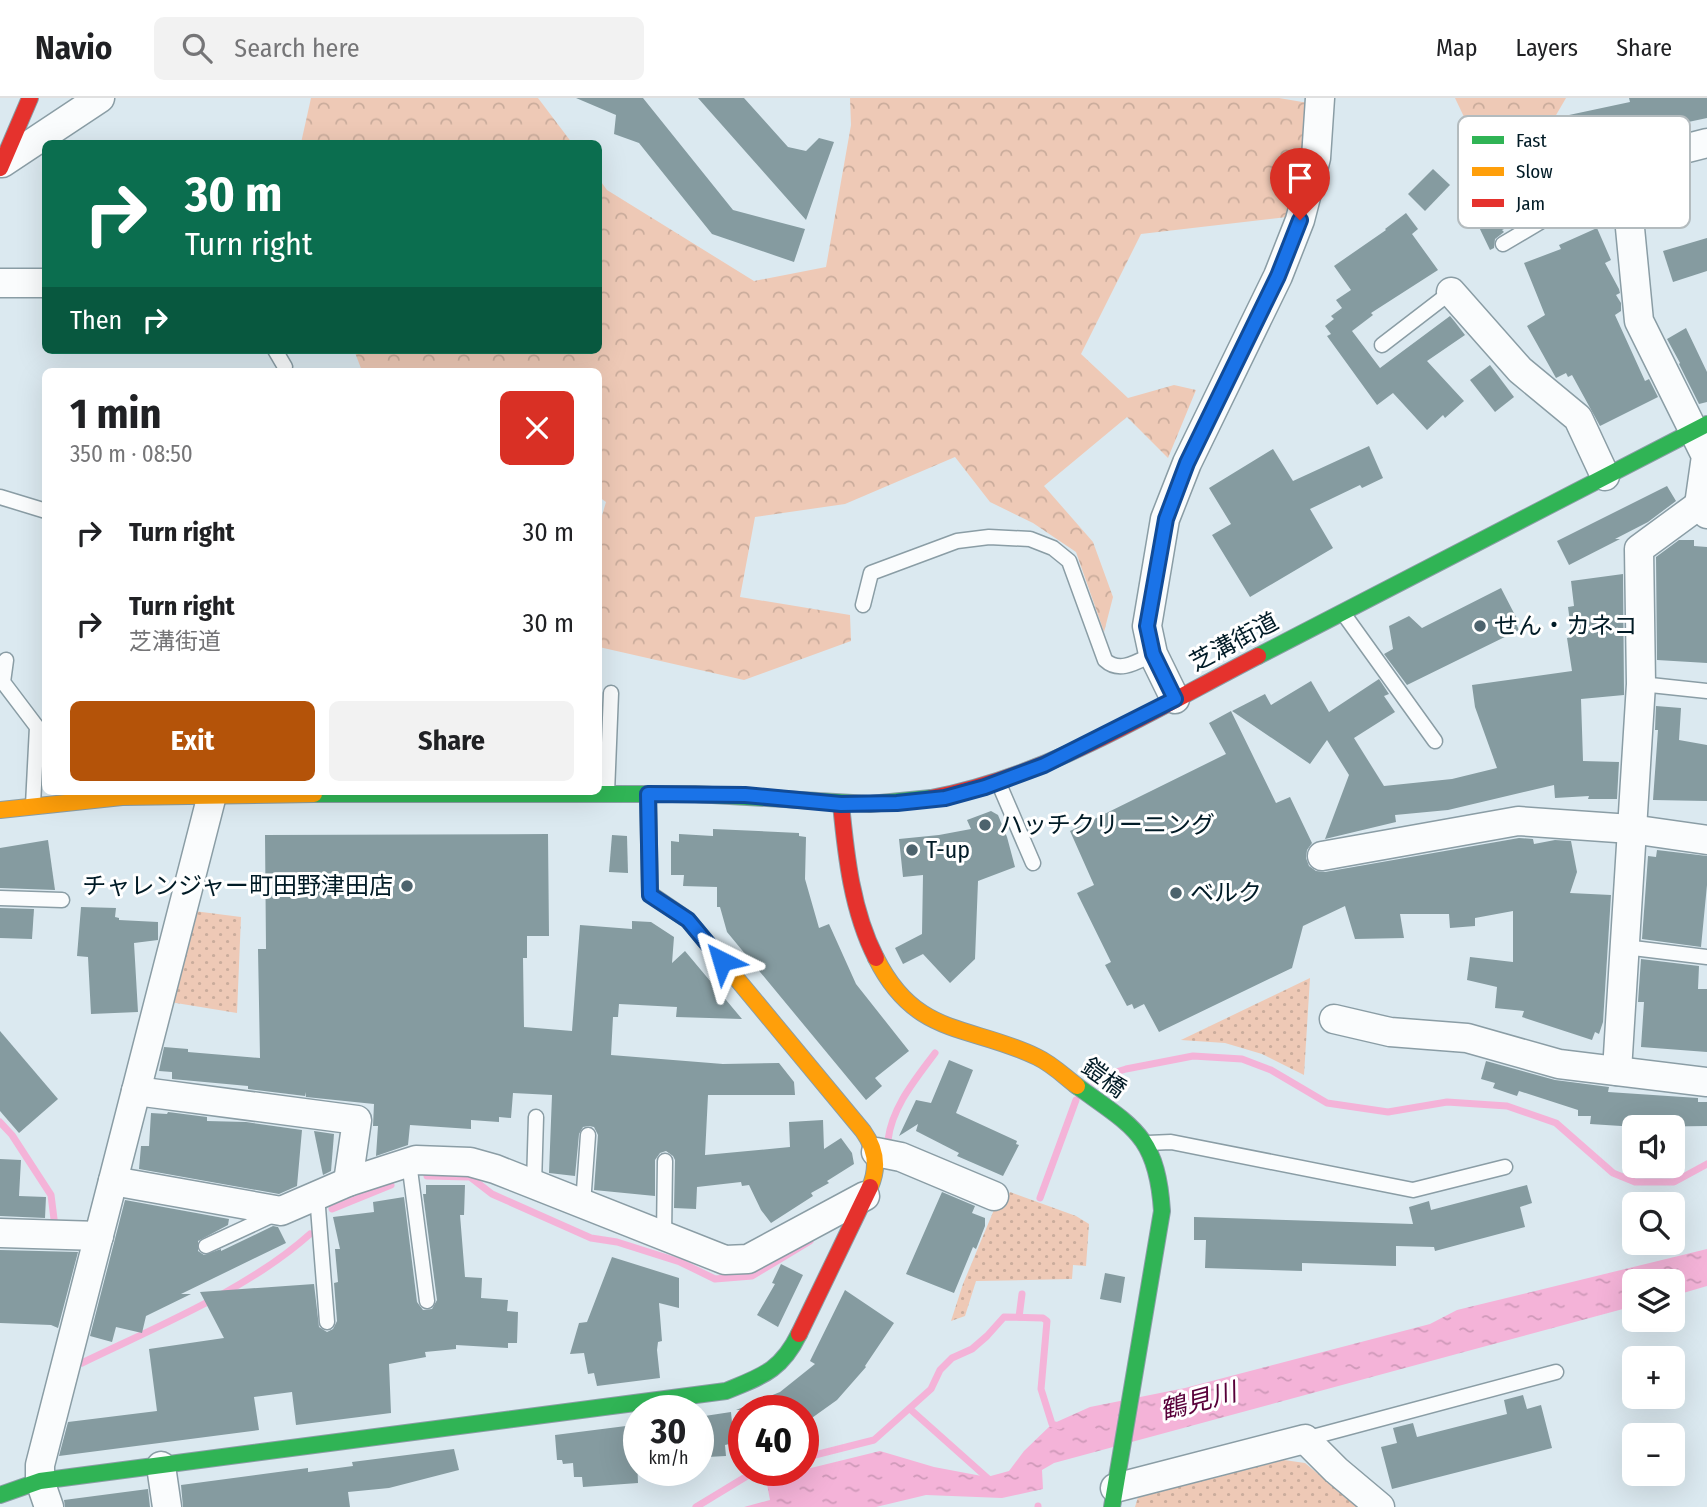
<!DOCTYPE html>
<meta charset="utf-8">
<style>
body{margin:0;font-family:"Fira Sans Condensed","Noto Sans JP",sans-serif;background:#f2f2f2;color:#202124;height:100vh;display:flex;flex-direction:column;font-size:26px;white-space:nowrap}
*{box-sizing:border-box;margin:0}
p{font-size:23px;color:#757577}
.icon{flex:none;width:38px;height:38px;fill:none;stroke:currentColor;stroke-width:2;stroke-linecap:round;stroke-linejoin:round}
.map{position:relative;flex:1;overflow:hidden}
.sheet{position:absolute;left:42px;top:270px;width:560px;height:427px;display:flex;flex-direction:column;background:#fff;border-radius:10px;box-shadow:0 7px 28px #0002}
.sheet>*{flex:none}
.hud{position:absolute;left:42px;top:42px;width:560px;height:214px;border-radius:10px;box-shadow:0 7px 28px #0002;background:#0b6e4f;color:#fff;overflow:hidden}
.fabs{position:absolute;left:1622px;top:1017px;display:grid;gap:14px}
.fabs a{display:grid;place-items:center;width:63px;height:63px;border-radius:10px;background:#fff;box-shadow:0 7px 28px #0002;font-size:35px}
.speed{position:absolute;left:623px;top:1297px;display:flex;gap:14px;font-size:35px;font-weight:700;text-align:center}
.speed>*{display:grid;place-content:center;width:91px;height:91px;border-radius:50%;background:#fff;box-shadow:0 7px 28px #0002;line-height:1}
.speed small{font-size:18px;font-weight:400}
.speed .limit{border:10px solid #d22;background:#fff;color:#111}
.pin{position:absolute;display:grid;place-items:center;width:60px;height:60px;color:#fff;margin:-72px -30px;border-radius:50% 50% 50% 0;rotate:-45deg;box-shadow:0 0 7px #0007}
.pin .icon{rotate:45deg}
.me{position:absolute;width:77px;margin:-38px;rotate:320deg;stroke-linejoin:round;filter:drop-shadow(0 0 5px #0008)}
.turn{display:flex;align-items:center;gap:24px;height:147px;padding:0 28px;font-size:32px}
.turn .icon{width:91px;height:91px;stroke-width:2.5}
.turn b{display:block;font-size:49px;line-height:60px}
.then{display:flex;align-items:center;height:66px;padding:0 28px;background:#0003;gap:14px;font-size:26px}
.round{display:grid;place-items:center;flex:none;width:74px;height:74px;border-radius:10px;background:#f2f2f2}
.overview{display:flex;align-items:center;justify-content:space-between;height:119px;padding:0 28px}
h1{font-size:42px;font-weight:700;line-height:52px}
.primary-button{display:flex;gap:14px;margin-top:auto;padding:14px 28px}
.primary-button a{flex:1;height:80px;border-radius:10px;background:#b45309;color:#fff;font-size:28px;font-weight:700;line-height:80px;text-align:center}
.primary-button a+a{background:#f2f2f2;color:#202124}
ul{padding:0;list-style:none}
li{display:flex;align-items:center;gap:21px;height:91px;padding:0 28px}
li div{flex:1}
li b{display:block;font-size:26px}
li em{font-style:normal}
header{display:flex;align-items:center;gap:42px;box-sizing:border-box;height:98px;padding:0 35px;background:#fff;border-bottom:2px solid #e0e0e0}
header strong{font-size:33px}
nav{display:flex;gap:38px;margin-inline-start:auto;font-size:24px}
.search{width:490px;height:63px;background:#f2f2f2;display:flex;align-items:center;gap:18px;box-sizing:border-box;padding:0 24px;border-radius:10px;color:#757577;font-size:26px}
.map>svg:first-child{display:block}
</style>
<header>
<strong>Navio</strong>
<div class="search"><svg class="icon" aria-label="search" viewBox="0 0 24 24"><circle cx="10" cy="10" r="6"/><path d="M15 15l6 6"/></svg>Search here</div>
<nav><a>Map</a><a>Layers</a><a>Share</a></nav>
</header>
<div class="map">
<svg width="1707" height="1409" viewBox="0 0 1707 1409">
<defs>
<pattern id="green-dots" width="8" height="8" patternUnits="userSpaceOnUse" patternTransform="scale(1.75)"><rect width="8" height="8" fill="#eec9b6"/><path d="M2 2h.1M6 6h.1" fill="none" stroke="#caac9c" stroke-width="1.8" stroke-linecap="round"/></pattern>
<pattern id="forest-crowns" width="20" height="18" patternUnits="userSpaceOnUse" patternTransform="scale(1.75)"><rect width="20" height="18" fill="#eec9b6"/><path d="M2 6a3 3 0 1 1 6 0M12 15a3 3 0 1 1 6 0" fill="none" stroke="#caac9c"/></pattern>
<pattern id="water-ripples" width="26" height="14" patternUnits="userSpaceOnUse" patternTransform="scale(1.75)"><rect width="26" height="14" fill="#f4b3d8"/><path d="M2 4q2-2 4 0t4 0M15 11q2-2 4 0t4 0" fill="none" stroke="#cf99b9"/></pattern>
</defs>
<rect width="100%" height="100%" fill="#dbe9f0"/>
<g fill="url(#green-dots)">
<polygon points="194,813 241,819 237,915 170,904"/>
<polygon points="1310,880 1304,977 1262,956 1225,945 1181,942"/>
<polygon points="1010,1094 1076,1118 1089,1126 1086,1168 1073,1167 1072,1181 976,1183 965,1218 951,1223 963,1186 996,1107 1002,1108"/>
<polygon points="1284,1362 1305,1365 1358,1409 1135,1409 1138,1399"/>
</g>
<g fill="url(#forest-crowns)">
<polygon points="311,0 538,0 572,45 301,45"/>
<polygon points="850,0 1279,0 1320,7 1287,119 1141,136 1081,256 1128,300 1174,287 1196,292 1168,360 1127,319 1044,388 1093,444 1113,499 1104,534 1076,454 1033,425 990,404 955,359 845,406 755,419 740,499 850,517 851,543 744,582 599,549 599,428 606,404 599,399 598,273 362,273 354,252 598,252 599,81 607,92 754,183 826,169 851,27"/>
<polygon points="1455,0 1566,0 1552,24 1475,42"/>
</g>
<polygon fill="url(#water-ripples)" points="1707,1151 1707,1188 1673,1198 1673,1183 1634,1183 1634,1208 1054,1365 1042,1372 1043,1391 1002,1400 926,1397 876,1409 744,1409 770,1402 766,1381 880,1353 934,1369 987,1379 1009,1373 1024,1353 1052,1326 1090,1309 1185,1290 1430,1226 1457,1212"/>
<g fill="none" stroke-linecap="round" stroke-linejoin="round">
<g stroke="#f4b3d8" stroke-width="7">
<polyline points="1094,984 1103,978 1126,971 1193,958 1242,961 1271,972 1327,1005 1388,1014 1447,1004 1507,1008 1556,1025 1613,1075 1635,1084 1674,1084 1707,1066"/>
<polyline points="0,1024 12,1037 51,1097 55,1129"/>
<path d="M888,1042c4,-33 27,-60 47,-87"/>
<polyline points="427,1078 470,1079 492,1096 591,1140 617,1144 680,1164 715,1181 752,1178 810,1143"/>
<polyline points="1040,1100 1076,1002"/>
<polyline points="332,1111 391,1087"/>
<polyline points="1019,1219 1022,1196"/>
<path d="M82,1265c74,-36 167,-74 228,-129"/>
<polyline points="910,1311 993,1385"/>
<polyline points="803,1360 874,1342 931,1291 940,1272 952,1260 972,1251 987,1238 1004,1219 1043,1220 1047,1223 1041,1291 1052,1326 1059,1328"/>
<polyline points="1038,1408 1038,1409"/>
<polyline points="696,1409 757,1372"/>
</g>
</g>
<g fill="#859ba0">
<polygon points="576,0 643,0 733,112 805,131 794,164 712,136 639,45 614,36 616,17"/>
<polygon points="698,0 744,0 788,49 806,53 819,40 834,44 806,122"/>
<polygon points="1629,0 1707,0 1707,20 1651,32 1652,34 1625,40 1627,51 1597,57 1602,80 1551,91 1521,103 1529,119 1502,132 1504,134 1495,141 1494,150 1490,152 1464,98 1502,78 1538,63 1540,68 1576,60 1569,17 1630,4"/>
<polygon points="1433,71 1450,87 1425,113 1408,96"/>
<polygon points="1406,115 1418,131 1412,136 1438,172 1371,215 1373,217 1352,233 1380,270 1450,218 1455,224 1465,237 1427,263 1464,303 1445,320 1443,317 1427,332 1393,295 1377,307 1327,238 1331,236 1325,228 1334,221 1331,218 1342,210 1336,202 1351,192 1334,168 1386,132 1385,131"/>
<polygon points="1597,130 1611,162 1605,165 1619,191 1620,195 1616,197 1621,205 1621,213 1615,217 1645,283 1649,281 1658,299 1600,328 1572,277 1568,279 1566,275 1556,280 1527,228 1545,217 1524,165 1561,151 1559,147"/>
<polygon points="1707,140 1707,173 1673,184 1663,153"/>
<polygon points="1686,230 1707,274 1707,304 1699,306 1679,266 1680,265 1667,241"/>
<polygon points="1490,267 1514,299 1495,314 1470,282"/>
<polygon points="1369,348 1383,380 1362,390 1360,387 1310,411 1333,450 1250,499 1212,437 1231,426 1209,390 1273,351 1293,383"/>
<polygon points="1667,388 1676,403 1648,424 1615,441 1620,441 1569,467 1557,443"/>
<polygon points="1679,442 1694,442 1694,448 1707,449 1707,565 1657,562 1656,459"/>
<polygon points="1623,476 1624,597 1581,601 1583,663 1619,664 1617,701 1588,701 1589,698 1555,700 1554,687 1448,712 1395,717 1396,724 1325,741 1349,677 1327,642 1310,666 1232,613 1265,596 1271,607 1311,583 1329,614 1379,581 1389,596 1384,598 1395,614 1354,640 1384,688 1452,681 1497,670 1475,609 1472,587 1572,573 1567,540 1572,539 1568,509 1574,508 1571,483"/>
<polygon points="1501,490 1517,521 1514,522 1519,532 1407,587 1384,556 1393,551 1389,528 1409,518 1422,530"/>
<polygon points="1656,608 1681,610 1679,642 1707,647 1707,703 1653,702 1658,632 1655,632"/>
<polygon points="1231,613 1276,705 1290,699 1312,745 1307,752 1306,760 1309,768 1316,773 1325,774 1519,740 1533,741 1534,746 1555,742 1571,743 1577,774 1570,795 1611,797 1603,924 1599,936 1595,934 1592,942 1522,919 1524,913 1495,910 1497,889 1467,882 1470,859 1513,864 1513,813 1475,820 1475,828 1450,830 1449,816 1400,816 1404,840 1355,841 1345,808 1303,828 1292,870 1159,934 1144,906 1134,911 1132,906 1127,908 1105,867 1111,864 1077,795 1094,787 1070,733 1226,656 1209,625"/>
<polygon points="991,713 998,717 1007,739 1015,769 978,783 975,861 950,885 923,856 903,866 895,850 922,836 923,777 903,779 899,741 939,737 971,731 967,722"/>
<polygon points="713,731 799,735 799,738 806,739 805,781 819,830 829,826 856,886 909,953 875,980 882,988 866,1002 727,834 720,809 717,809 717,789 683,788 684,777 671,777 671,743 679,744 679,736 713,738"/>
<polygon points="548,736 549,838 527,838 527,860 523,860 524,929 572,933 580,827 632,831 632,823 651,824 674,839 672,865 685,853 742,921 676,919 677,909 619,906 618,919 613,919 611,957 723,966 779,965 794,984 795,997 708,997 705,1057 790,1049 789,1024 823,1022 824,1051 841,1040 852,1055 854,1066 827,1083 829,1085 811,1095 813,1098 771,1125 761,1112 749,1087 742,1088 741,1084 697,1089 696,1111 674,1110 675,1062 673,1058 666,1053 660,1055 655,1062 655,1098 594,1092 598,1037 594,1029 589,1028 583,1029 579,1036 575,1078 549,1075 552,997 513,995 511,1020 499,1019 499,1024 471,1022 471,1031 410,1027 408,1047 376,1058 378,1028 373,1028 374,1006 306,999 305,994 305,998 248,991 248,988 172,981 172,974 159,973 164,949 188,951 188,954 260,960 258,851 266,851 265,737"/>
<polygon points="612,737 627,738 628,775 609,774"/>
<polygon points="48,742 55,792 0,790 0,750"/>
<polygon points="1657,752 1707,758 1707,787 1701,849 1642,841 1648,758 1656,759"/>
<polygon points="81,809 116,810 115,819 119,820 119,822 158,824 158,842 134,845 138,914 91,916 88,859 77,858"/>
<polygon points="0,810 34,811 32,841 0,840"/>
<polygon points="1641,861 1699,868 1698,891 1707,891 1707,954 1641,949 1644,904 1638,904"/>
<polygon points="0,933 58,1001 19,1035 0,1013"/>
<polygon points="949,962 973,972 956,1015 1017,1043 1016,1046 1019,1047 1003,1078 957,1058 959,1055 916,1033 918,1026 899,1038 916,1002 931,1005"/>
<polygon points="1486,963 1555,982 1609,989 1608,994 1698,1000 1698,1004 1707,1004 1707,1028 1637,1029 1590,1026 1591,1018 1578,1018 1578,1012 1519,993 1517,998 1493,990 1495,985 1481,981"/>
<polygon points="168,1014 207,1019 207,1023 246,1024 302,1032 297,1088 279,1096 139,1071 141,1048 149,1048 151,1015 167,1016"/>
<polygon points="314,1033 334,1036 331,1073 323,1077"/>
<polygon points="0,1061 21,1062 19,1098 46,1099 45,1120 0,1118"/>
<polygon points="426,1087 465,1087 464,1117 460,1117 465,1179 482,1180 481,1200 508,1202 507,1213 518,1214 517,1245 508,1245 508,1250 456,1247 456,1251 425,1254 426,1259 389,1266 391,1315 296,1327 292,1294 254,1299 259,1332 59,1358 68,1324 157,1313 149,1251 224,1240 200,1194 314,1186 319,1229 327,1234 333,1231 337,1223 334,1185 338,1184 335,1151 340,1151 333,1119 374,1114 373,1104 404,1099 417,1204 423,1212 432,1211 437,1202 423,1096 426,1096"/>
<polygon points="1527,1087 1532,1105 1520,1109 1525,1129 1435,1153 1434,1149 1396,1148 1396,1168 1302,1165 1302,1173 1205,1170 1206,1142 1194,1142 1194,1119 1413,1126 1409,1109 1429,1103 1431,1112"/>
<polygon points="942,1094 975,1108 972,1115 985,1120 985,1128 976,1151 973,1149 954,1195 906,1176"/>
<polygon points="125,1102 229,1121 228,1127 198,1143 198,1153 204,1157 221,1151 221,1153 273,1128 278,1129 286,1145 181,1196 191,1196 146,1218 142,1235 116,1229 112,1244 90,1238"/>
<polygon points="0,1152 78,1154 58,1230 51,1227 0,1225"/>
<polygon points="612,1159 679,1180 679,1210 659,1205 662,1243 658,1244 657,1252 660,1280 597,1288 594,1275 588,1276 584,1255 570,1256 579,1225 587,1224"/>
<polygon points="781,1166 803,1177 778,1229 757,1217 775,1186 772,1185"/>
<polygon points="1105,1175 1125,1179 1121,1205 1100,1201"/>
<polygon points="845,1192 894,1225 865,1268 866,1269 837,1302 809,1322 803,1312 736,1312 780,1294 815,1266 810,1263"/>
<polygon points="1523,1297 1527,1311 1541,1307 1552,1350 1392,1391 1381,1349 1397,1345 1393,1330 1413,1325 1417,1339 1507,1316 1504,1302"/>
<polygon points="731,1314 734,1345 725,1347 726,1358 707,1359 706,1349 698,1349 698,1319"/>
<polygon points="626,1328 627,1359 637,1358 638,1385 583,1389 582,1379 574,1379 573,1365 563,1366 562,1362 557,1362 555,1337"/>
<polygon points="454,1351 459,1372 389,1390 348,1394 350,1409 183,1409 181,1387 308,1370 308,1374 353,1368 352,1364"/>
<polygon points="148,1391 150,1409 65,1409 64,1402"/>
</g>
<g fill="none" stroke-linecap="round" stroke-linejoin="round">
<defs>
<g id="lane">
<polyline points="1503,146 1557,114 1627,99"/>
<polyline points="1382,247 1451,194"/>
<polyline points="275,252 285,269 284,273"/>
<polyline points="0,399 46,413"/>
<path d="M863,507l8,-32 86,-32 32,-4 41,2 23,9 16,13 36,99c15,14 33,1 48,-6"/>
<polyline points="1343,515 1435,643"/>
<polyline points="6,562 3,584 37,629 33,707"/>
<polyline points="1641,586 1707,593"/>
<polyline points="999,686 1033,765"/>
<polyline points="607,695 611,595"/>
<polyline points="0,800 62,802"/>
<polyline points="1625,849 1707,859"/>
<polyline points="1148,1045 1171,1044 1413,1092 1505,1069"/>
<polyline points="409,1064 427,1203"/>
<polyline points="534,1086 536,1019"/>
<polyline points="317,1097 327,1224"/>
<polyline points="583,1106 588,1037"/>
<polyline points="664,1138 665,1063"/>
<polyline points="206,1148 277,1115"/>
<polyline points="1305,1341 1556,1274"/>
</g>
<g id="street">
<polyline points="1707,45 1668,55 1627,99 1639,223 1706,358 1699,407 1707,416"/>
<polyline points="2,65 100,0"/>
<polyline points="0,185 46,185"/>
<polyline points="1451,194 1520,272 1578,320 1605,378"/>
<polyline points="1175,601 1153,556 1147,528 1165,421 1187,365 1278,178 1300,122 1316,60 1320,0"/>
<polyline points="1322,758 1518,723 1631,731 1707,742"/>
<polyline points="1334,921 1390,934 1467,940 1559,966 1707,984"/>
<polyline points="1617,973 1641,586 1639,451 1699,407"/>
<polyline points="136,993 357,1022 348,1084"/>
<polyline points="876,1054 901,1059 994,1098"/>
<polyline points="113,1083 281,1113 348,1084 416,1062 470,1064 495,1071 725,1162 748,1161 865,1098"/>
<polyline points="0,1135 99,1138"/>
<polyline points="161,1368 167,1409"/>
<polyline points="1115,1390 1305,1341 1336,1372 1380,1409"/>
<polyline points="49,1409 40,1383 40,1367 213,693"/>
</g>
<g id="fast">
<polyline points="1258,558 1707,326"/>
<polyline points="314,696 695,696 870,706 931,700"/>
<polyline points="648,696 650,796"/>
<path d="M1077,988c56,41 80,49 85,125l-50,296"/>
<path d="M0,1397l40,-14 686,-90c36,-15 55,-20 73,-57"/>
</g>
<g id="slow">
<polyline points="0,712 122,699 314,696"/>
<path d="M650,796l38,26 175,211c13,18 16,36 7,56"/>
<path d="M876,860c40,80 93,66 161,99 15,7 27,19 40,29"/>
</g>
<g id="jam">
<polyline points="0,70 30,0"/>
<path d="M931,700c118,-22 222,-88 327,-142"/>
<path d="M841,706c5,52 11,107 35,154"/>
<polyline points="799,1236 870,1089"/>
</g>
</defs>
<use href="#lane" stroke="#8a9da5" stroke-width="17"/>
<use href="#street" stroke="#8a9da5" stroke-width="31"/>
<use href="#fast" stroke="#8a9da5" stroke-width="18"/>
<use href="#slow" stroke="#8a9da5" stroke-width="18"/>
<use href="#jam" stroke="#8a9da5" stroke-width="18"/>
<use href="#lane" stroke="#fafcfd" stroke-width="14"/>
<use href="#street" stroke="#fafcfd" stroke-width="28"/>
<use href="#fast" stroke="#30b455" stroke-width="16"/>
<use href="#slow" stroke="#ff9f0a" stroke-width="16"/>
<use href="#jam" stroke="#e5322d" stroke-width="16"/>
</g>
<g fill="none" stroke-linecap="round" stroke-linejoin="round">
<defs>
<polyline id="route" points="722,863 688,822 650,797 648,696 745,697 841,706 897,705 945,700 985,689 1044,667 1175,601 1153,556 1147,528 1166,421 1187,365 1278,178 1300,122"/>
</defs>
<use href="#route" stroke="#114b97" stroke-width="18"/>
<use href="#route" stroke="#1a73e8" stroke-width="12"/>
</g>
<g fill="#4d636d" stroke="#fff" stroke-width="2.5">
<circle cx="1480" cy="528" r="7"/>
<circle cx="985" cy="727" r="7"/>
<circle cx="912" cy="752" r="7"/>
<circle cx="407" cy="788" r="7"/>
<circle cx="1176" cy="795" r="7"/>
</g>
<g text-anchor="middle" stroke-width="6" stroke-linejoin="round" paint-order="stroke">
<g font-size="24" fill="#011b26" stroke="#fff" text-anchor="start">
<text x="1494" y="536">せん・カネコ</text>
<text x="999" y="735">ハッチクリーニング</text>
<text x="926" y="760">T-up</text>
<text x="393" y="796" text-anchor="end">チャレンジャー町田野津田店</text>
<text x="1190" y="803">ベルク</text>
</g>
<g font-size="24" fill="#011b26" stroke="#fff">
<text transform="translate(1234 544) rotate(-28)" y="8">芝溝街道</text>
<text transform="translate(1104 980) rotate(36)" y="8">鎧橋</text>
</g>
<g font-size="26" font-style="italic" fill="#59003a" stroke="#fff">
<text transform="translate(1198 1303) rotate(-15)" y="9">鶴見川</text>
</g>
</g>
<rect x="1458" y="18" width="232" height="112" rx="10" fill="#fff" stroke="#b3bbbe" stroke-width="2"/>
<rect x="1472" y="38" width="32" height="8" fill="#30b455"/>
<rect x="1472" y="69" width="32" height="9" fill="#ff9f0a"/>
<rect x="1472" y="101" width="32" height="8" fill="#e5322d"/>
<g font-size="19" fill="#011b26">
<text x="1516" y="49">Fast</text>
<text x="1516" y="80">Slow</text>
<text x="1516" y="112">Jam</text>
</g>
</svg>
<div class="fabs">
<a><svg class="icon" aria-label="sound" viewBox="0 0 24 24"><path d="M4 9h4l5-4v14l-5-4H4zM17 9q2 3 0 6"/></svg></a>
<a><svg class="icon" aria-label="search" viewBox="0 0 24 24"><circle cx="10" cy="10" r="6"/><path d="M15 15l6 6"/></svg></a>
<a><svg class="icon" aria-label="layers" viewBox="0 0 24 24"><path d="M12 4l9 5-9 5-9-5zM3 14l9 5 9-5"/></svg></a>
<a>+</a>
<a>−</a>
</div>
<div class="speed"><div>30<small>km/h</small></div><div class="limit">40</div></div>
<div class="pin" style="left:1300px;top:122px;background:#d93025"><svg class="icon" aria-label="arrive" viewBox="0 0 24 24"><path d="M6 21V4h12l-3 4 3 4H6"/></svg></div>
<svg class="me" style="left:722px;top:863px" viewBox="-20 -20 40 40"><path d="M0-17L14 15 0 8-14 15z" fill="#1a73e8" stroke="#fff" stroke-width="4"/></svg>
<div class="hud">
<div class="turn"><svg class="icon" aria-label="right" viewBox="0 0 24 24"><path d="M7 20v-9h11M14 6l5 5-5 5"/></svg><div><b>30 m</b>Turn right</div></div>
<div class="then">Then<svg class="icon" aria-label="right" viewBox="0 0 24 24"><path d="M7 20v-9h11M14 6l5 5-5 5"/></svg></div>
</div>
<section class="sheet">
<div class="overview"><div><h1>1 min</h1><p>350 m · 08:50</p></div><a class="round" style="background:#d93025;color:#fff"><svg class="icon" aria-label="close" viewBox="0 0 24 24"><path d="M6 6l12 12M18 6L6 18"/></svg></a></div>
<ul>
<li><svg class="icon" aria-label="right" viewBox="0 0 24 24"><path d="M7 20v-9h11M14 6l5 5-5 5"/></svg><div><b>Turn right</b></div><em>30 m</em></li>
<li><svg class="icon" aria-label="right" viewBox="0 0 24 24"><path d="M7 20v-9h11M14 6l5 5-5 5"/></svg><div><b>Turn right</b><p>芝溝街道</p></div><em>30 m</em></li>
</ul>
<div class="primary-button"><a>Exit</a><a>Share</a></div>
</section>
</div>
